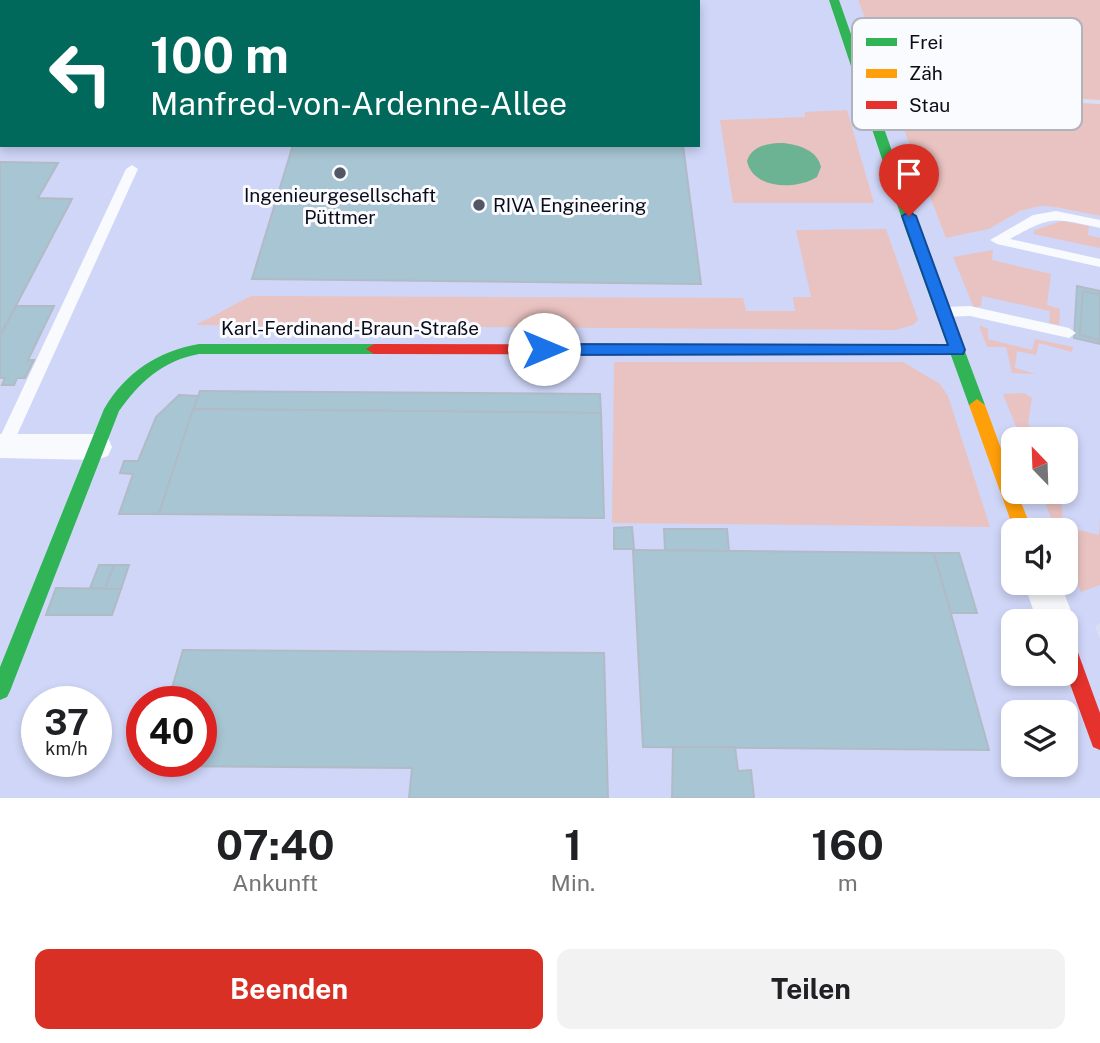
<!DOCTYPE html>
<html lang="de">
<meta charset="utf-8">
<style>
body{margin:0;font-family:"Public Sans",sans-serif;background:#f2f2f2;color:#202124;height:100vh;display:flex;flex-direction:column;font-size:26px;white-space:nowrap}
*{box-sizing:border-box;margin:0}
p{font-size:23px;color:#757577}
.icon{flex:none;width:38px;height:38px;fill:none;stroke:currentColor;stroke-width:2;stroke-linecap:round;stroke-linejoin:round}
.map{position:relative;height:798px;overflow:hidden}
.drawer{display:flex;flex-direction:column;background:#fff;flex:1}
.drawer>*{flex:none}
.guide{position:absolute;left:0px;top:0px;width:700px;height:147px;box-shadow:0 4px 10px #0003;background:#00695c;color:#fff;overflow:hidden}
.needle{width:46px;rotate:337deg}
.tools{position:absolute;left:1001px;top:427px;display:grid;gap:14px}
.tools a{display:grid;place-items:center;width:77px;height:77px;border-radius:14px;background:#fff;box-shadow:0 4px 10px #0003;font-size:35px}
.speed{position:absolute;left:21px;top:686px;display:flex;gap:14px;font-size:35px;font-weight:700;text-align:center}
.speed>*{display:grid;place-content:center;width:91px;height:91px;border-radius:50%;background:#fff;box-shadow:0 4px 10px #0003;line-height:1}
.speed small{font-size:18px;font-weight:400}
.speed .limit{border:10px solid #d22;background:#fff;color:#111}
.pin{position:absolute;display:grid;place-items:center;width:60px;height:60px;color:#fff;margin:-72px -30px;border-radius:50% 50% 50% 0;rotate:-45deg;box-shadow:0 0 7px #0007}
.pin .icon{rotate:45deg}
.me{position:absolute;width:77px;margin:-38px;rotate:90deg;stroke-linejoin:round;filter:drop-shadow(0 0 5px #0008)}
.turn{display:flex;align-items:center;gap:24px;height:147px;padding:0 35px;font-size:32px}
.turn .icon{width:91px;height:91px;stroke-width:2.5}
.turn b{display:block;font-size:49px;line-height:60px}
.eta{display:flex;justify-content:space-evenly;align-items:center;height:119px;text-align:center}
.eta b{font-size:42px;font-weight:700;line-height:49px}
.cta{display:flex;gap:14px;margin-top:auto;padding:14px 35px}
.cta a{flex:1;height:80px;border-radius:14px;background:#d93025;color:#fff;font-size:28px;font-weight:700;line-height:80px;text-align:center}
.cta a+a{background:#f2f2f2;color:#202124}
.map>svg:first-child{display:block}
</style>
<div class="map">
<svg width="1100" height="798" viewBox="0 0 1100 798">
<rect width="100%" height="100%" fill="#dadef2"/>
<path fill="#cfd6f7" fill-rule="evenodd" d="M0,0h858l28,73 -2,8 62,157 43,-9 31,-18 20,-5 15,1 45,9v407l-5,3 5,14v158h-1100zM2,2h696v143h-696zM1013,439h53v53h-53zM1013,530h53v53h-53zM1013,621h53v53h-53zM37,702h59v59h-59zM142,702h59v59h-59zM1013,712h53v53h-53z"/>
<g fill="#e9c3c1">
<polygon points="858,0 1100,0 1100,100 1015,94 888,91 882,75 886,73"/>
<polygon points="891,97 960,97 1100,104 1100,216 1055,207 1040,206 1020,211 989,229 946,238"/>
<polygon points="847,110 874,203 733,203 720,120 805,117 805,112"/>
<polygon points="1062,221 1089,226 1088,235 1100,238 1100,248 1033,234 1035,230"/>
<polygon points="886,229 918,320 913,325 896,330 196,325 251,296 743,298 746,311 795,311 793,297 811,297 796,230"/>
<polygon points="993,250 992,260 1051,274 1047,305 1060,309 1059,325 1049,323 1050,311 982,296 981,306 974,308 953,257"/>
<polygon points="979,325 988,329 988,339 1032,350 1035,339 1073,347 1072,352 1039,343 1036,355 1017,351 1015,368 1036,374 1012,373 1006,347 987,347"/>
<polygon points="614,362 903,362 940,384 948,396 990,527 612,523"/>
<polygon points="1024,393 1032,398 1028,424 1033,429 1037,439 1021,439 1003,394"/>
<polygon points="1041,492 1057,492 1062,507 1063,526 1099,535 1100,516 1100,585 1081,592 1066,554 1066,530 1056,530"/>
</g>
<path fill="#6bb393" d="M784,143c15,2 33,7 37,24l-4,10c-20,13 -64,13 -70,-16 5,-16 22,-18 37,-18z"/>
<g fill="#a8c5d4" stroke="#b0bbc6" stroke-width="2">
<polygon points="30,0 223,0 28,2"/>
<polygon points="341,0 535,0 341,2"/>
<polygon points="293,145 683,145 701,284 252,279"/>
<polygon points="0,162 58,163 38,198 72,199 0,336"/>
<polygon points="1077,286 1100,291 1100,295 1083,291 1080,335 1100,340 1100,344 1074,338"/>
<polygon points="1083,291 1100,295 1100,340 1080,335"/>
<polygon points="16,306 54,306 28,360 34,360 25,378 17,378 14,385 2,385 5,378 0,378 0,336"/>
<polygon points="200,391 600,394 601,413 194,409"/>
<polygon points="179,395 198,396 159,514 119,514 133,474 120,473 124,461 138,461 156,417"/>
<polygon points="193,409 601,413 604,518 159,514"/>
<polygon points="632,527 634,549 614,549 614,528"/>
<polygon points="664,529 727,529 729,551 665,550"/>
<polygon points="633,550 934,553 989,750 643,747"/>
<polygon points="934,553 959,553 977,613 951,613"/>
<polygon points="99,565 114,565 105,589 90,588"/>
<polygon points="114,565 129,565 121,589 105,589"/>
<polygon points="56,588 121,589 112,615 46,615"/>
<polygon points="183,650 604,653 608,798 409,798 412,768 151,766 152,761 201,761 201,702 168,702"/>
<polygon points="673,747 735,747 738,771 751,770 754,798 672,798"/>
</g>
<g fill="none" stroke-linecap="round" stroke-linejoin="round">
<g fill="#f9fafd" fill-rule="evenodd">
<polygon points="132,165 138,169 12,446 10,450 0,451 0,437 126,169"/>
<path d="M1056,211l44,9v8c-47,-10 -47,-13 -90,11l90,20v8l-103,-23 -7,-4 43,-25z"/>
<polygon points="970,306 1069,328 1076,333 1069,338 970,316 943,317 936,312 943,307"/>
</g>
<g fill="#f9fafd" fill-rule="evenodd">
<polygon points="0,434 96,434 108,438 112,447 108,456 96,460 0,458"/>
<polygon points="1024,583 1060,583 1075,621 1069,633 1066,634 1066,621 1037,621"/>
</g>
<g fill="#30b455" fill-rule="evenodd">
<polygon points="829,0 839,0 920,231 985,405 983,409 977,411 969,405 906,231"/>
<path d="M199,344h175l8,5 -8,5h-175c-37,7 -59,28 -80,57l-109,280 -3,6 -7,3v-33l104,-258c22,-37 54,-58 95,-65z"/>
</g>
<polygon fill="#ff9f0a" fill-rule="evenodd" points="977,399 985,405 1013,481 1013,492 1017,492 1032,530 1014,530 969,405"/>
<g fill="#e5322d" fill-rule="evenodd">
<polygon points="374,344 957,345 965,350 957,355 374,354 366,349"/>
<polygon points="1066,638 1073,641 1076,647 1100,713 1100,750 1093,747 1066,673"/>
</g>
</g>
<polygon fill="#1a73e8" stroke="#114b97" stroke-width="2" points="909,212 916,216 965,350 963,354 544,355 537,349 544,344 948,345 902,216"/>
<g fill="#535664" stroke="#fafbff" stroke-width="2.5">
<circle cx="340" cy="173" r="7"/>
<circle cx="479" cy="205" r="7"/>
</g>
<g text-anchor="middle" stroke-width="6" stroke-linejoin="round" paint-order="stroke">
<g font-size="19" fill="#0a0c18" stroke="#fafbff">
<text x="340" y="202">Ingenieurgesellschaft<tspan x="340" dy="22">Püttmer</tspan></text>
<text x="493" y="212" text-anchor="start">RIVA Engineering</text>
</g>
<g font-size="19" fill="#0a0c18" stroke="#fafbff">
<text x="350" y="335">Karl-Ferdinand-Braun-Straße</text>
</g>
</g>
<rect x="852" y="18" width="230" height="112" rx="10" fill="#fafbff" stroke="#b2b3ba" stroke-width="2"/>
<rect x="866" y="38" width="31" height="8" fill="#30b455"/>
<rect x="866" y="69" width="31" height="9" fill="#ff9f0a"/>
<rect x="866" y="101" width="31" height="8" fill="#e5322d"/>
<g font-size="19" fill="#0a0c18">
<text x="909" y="49">Frei</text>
<text x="909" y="80">Zäh</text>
<text x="909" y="112">Stau</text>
</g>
</svg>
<div class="tools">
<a><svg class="needle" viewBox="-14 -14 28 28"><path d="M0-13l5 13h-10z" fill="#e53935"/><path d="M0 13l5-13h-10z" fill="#757577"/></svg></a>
<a><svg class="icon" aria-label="sound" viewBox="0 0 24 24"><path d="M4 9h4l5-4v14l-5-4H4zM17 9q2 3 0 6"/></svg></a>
<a><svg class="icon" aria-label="search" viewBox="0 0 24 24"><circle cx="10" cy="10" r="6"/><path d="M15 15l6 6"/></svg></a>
<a><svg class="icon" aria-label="layers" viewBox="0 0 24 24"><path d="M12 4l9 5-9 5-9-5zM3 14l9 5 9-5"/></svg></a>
</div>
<div class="speed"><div>37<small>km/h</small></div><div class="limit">40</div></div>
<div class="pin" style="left:909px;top:216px;background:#d93025"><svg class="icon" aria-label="arrive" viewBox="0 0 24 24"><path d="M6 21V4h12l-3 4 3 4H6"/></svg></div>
<svg class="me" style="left:544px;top:349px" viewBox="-20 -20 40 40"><circle r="19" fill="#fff"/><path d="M0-13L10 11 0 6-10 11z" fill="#1a73e8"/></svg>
<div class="guide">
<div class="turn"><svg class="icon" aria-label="left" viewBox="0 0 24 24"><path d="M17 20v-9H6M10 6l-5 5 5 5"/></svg><div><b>100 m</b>Manfred-von-Ardenne-Allee</div></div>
</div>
</div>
<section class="drawer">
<div class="eta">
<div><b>07:40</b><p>Ankunft</p></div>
<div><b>1</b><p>Min.</p></div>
<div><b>160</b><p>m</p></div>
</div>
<div class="cta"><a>Beenden</a><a>Teilen</a></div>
</section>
